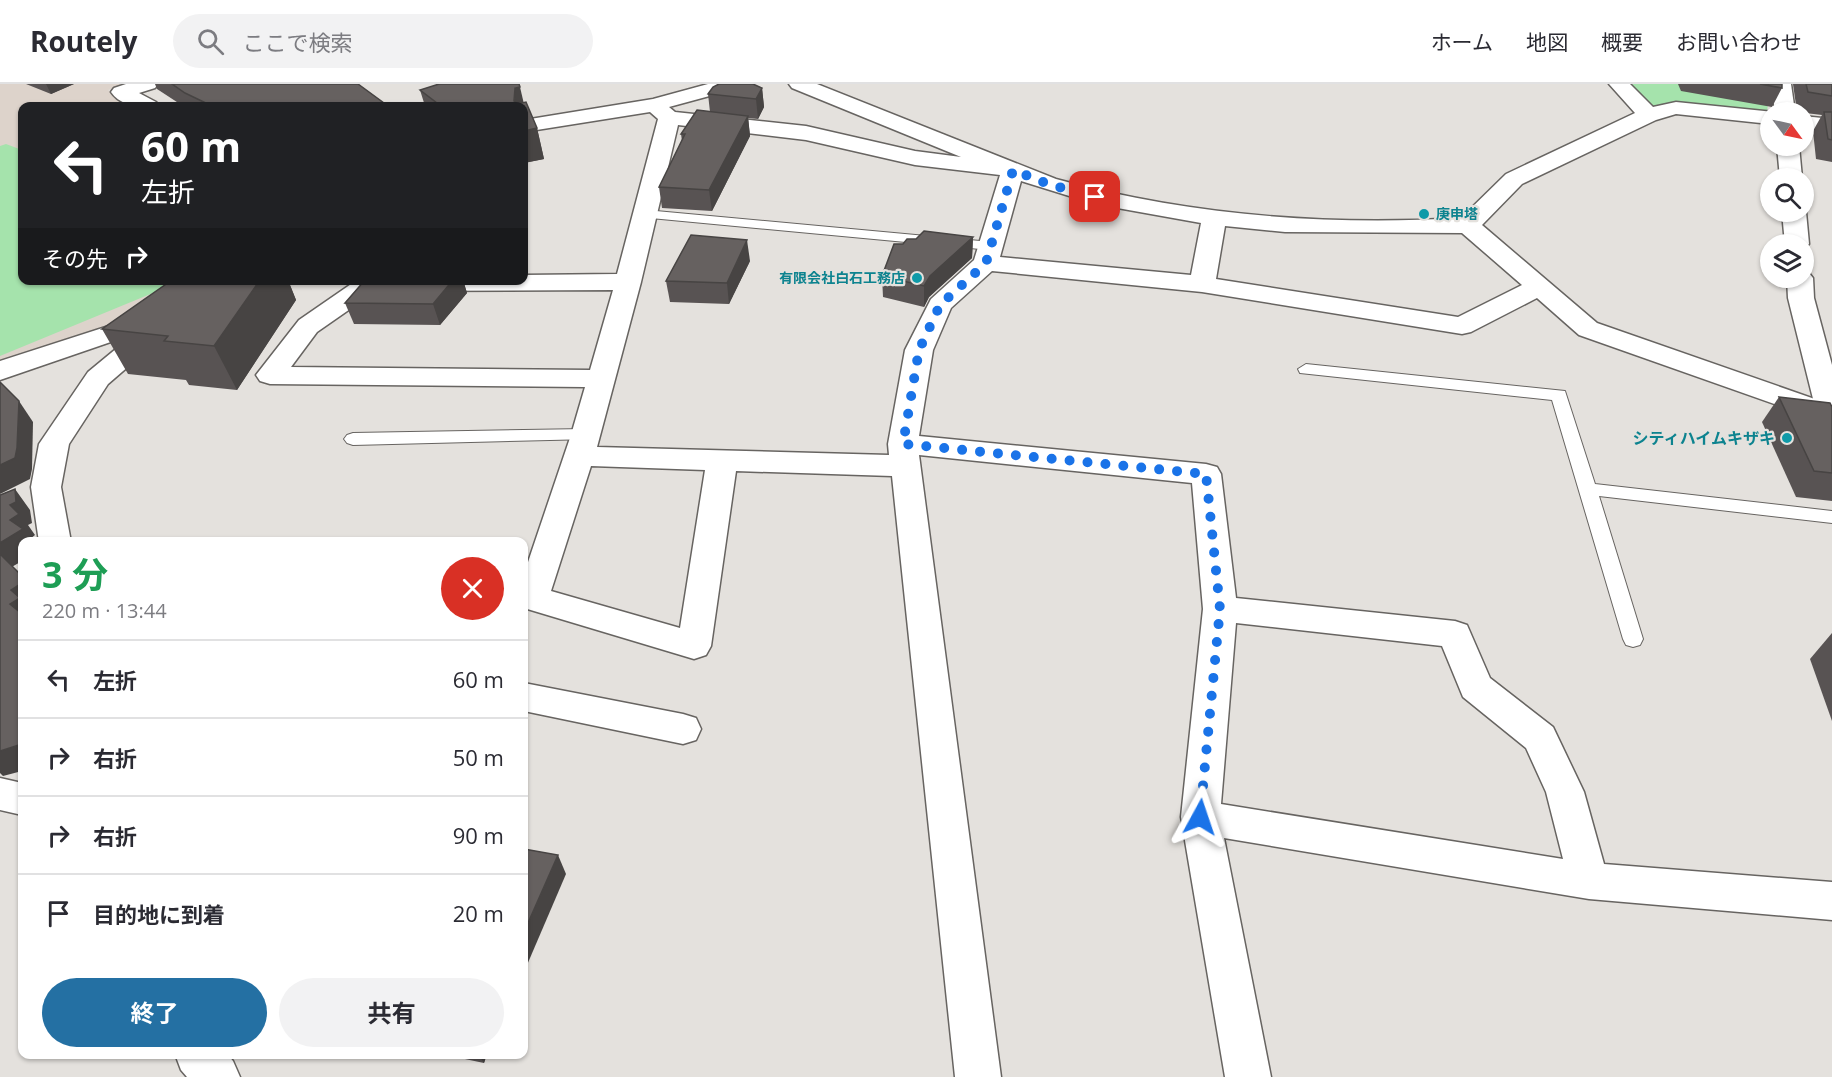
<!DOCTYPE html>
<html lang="ja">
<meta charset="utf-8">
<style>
body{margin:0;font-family:"Open Sans","Noto Sans JP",sans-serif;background:#f2f2f3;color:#2b2b33;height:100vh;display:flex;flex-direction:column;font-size:22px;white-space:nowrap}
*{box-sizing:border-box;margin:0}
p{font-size:20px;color:#7c7c81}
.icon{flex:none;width:33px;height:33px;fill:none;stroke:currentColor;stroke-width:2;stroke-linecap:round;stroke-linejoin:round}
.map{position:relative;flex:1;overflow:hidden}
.panel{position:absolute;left:18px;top:453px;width:510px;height:522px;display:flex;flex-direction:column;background:#fff;border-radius:12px;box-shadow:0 2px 4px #0004}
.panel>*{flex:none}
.banner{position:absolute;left:18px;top:18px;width:510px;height:183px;border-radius:12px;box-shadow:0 2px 4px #0004;background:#202124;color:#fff;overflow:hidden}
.needle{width:39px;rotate:123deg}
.controls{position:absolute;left:1760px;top:18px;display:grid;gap:12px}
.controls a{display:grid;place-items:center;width:54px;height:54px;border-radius:50%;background:#fff;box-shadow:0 2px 4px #0004;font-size:30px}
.pin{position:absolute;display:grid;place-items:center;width:51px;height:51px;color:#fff;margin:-26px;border-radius:12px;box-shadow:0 3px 9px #0006}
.me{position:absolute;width:66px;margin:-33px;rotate:5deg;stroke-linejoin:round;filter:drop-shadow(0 0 4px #0008)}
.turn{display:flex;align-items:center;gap:21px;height:126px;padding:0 24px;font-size:27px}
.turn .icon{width:78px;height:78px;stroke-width:2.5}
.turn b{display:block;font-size:42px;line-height:51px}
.then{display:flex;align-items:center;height:57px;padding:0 24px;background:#0003;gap:12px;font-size:22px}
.round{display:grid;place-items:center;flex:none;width:63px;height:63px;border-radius:32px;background:#f2f2f3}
.headline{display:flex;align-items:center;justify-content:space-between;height:102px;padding:0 24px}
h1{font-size:36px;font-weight:700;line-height:45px;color:#1e9e55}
.button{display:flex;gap:12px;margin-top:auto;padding:12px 24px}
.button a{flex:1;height:69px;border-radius:36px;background:#2470a3;color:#fff;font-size:24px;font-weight:700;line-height:69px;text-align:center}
.button a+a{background:#f2f2f3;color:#2b2b33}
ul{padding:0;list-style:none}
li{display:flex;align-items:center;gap:18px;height:78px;padding:0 24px;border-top:2px solid #e1e1e2}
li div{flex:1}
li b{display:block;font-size:22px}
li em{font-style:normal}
header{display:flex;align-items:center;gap:36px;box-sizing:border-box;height:84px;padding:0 30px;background:#fff;border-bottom:2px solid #e1e1e2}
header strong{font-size:28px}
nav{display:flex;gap:33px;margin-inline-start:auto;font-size:21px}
.search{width:420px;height:54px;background:#f2f2f3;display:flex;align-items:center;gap:15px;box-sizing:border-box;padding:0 21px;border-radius:33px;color:#7c7c81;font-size:22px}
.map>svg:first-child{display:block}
</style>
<header>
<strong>Routely</strong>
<div class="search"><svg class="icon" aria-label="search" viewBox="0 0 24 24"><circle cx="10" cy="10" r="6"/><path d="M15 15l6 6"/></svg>ここで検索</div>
<nav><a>ホーム</a><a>地図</a><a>概要</a><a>お問い合わせ</a></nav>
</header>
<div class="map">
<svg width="1832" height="993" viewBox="0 0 1832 993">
<rect width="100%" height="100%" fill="#e4e1dd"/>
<polygon fill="#ddd3cb" points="0,0 129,0 108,6 136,22 22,22 22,196 243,197 125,235 0,281"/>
<g fill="#a5e3ac">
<polygon points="1632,0 1767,0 1769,9 1767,29 1651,27"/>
<polygon points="6,60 22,66 22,196 182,197 0,272 0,62"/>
</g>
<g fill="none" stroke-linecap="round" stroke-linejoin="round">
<defs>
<g id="service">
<polygon points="645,126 991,158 998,162 991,166 640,133 638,130"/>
<polygon points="1306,280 1565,307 1595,400 1832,427 1832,439 1599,412 1643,555 1640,561 1633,563 1626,561 1623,555 1552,316 1300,289 1298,285"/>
<polygon points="586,345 592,347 595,351 592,355 353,361 347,359 344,355 347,351 353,349"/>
</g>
<g id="minor">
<path d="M126,0h32l-3,4 -16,5 17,9 4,4c-17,2 -39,1 -49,-14l3,-4z"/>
<path d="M708,0h34l-3,4 -70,19 6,5 131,14 109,25 46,6 -169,-69 -3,-4h28l239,95c131,36 270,47 405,39l45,-44 129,-61 -26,-29h21l23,23 23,-5 98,10h-4v12l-94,-10 -20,6 -134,64 -40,41 115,98 235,82v14l-8,2 -10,-3 -235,-83 -42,-37 -66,34 -9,2 -260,-42 -210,-21 -41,37 -18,42 -14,86 287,28 11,3 4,7 15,124 219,23 12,4 23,53 63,49 31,65 20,72 228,18v38l-243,-21 -365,-61 47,239h-46l-44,-260 22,-208 -11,-126 -273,-28 82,622h-46l-63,-601 -156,-5 -25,175 -5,9 -12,4 -170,-51v-34l47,-139 14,-48 -315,-3 -10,-3 -4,-6 43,-55 58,-40h167v-5l93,-1 41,-155 -8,-7 -126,20v-12l129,-21zM678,41l128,15 109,25 85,10 -26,85 -43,39 -26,51 -17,94 1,11 -292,-8 44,-165zM1021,97l74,23 106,19 -10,52 -191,-18zM1225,142l60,6 177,1 60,52 -64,32 -242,-38zM613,206l-23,80 -299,-3 26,-35 59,-41zM591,382l114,4 -25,158 -129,-37zM1236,539l206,23 21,51 63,51 20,44 17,67 -342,-55z"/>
<polygon points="1803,32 1832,35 1832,47 1803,44"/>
<polygon points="149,229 158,231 162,237 159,242 163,243 167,249 108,300 69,360 61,403 71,458 39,458 31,403 39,360 88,288 134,250 0,296 0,277"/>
<polygon points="524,599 683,630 696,634 701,645 696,656 683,660 524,627"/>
<polygon points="0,694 22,699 22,731 0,726"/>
<polygon points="175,970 227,970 233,977 240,993 187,993 181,986"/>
</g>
<g id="tertiary">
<polygon points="1771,0 1791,0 1795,28 1775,28"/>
<polygon points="1777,62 1799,62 1802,94 1780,94"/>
<polygon points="1803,124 1806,128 1809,160 1803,166 1803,160 1785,160 1782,128 1803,128"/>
<polygon points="1803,187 1809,189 1813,194 1814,214 1832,281 1832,344 1822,342 1818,335 1788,214 1787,194 1803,194"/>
</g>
</defs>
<use href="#service" stroke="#676461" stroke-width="2"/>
<use href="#minor" stroke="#676461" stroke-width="3"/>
<use href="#tertiary" stroke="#676461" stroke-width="3"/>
<use href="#service" fill="#fff" fill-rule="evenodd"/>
<use href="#minor" fill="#fff" fill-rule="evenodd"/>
<use href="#tertiary" fill="#fff" fill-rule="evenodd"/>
</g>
<g fill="#585353">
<polygon points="26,0 74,0 51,10"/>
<polygon points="155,0 358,0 388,22 183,22 157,5"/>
<polygon points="1678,0 1782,0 1782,4 1772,23 1681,7"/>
<polygon points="1793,0 1832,0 1832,78 1816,75 1813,47 1822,31 1797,28"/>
<polygon points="762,4 764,23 758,35 748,34 750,52 712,127 662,124 659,103 682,57 681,50 710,28 708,10"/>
<polygon points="420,6 524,19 537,44 544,75 524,79 524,22 425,22"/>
<polygon points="973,153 972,174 929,213 924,223 883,213 882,192 903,160"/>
<polygon points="750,177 729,220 670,218 666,197"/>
<polygon points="172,196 288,196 296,216 237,306 189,301 186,296 128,290 102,245"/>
<polygon points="365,196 463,196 467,209 440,241 354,240 345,219"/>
<polygon points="1779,313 1832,323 1832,417 1796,413 1762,338"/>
<polygon points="1832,549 1832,637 1810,575"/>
<polygon points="441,970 487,970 484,979"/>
</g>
<g fill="#474443">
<polygon points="46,0 74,0 51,10"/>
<polygon points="520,3 527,33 515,22 514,17 515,4"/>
<polygon points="762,4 764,23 758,35 756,15"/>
<polygon points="748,32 750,52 712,127 709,106"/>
<polygon points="537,44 544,75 524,79 524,81 524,47"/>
<polygon points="973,153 972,174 929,213 924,223 924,202 930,192"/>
<polygon points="747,156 750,177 729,220 727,199"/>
<polygon points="260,196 288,196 296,216 237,306 214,262"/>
<polygon points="453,196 463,196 467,209 440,241 433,220"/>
<polygon points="19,317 33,338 32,385 30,395 0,410 0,381"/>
<polygon points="15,405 30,426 32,439 28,441 35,451 30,455 32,458 22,458 22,477 10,484 0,472 0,459 10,436 10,421"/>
<polygon points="22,499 22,536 10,520 11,506"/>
<polygon points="22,660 22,687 3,692 0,689 0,667"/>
<polygon points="558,771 566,790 524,888 524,848"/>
<polygon points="478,970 487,970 484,979"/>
</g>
<g fill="#666160" stroke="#474443" stroke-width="1.5">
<polygon points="172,0 358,0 388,22 212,22 185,9"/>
<polygon points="439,0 519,0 520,3 515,4 514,17 517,20 526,18 537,44 524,47 524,22 441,22 420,6"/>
<polygon points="719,0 753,0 762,4 756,15 708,10 713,3"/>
<polygon points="1760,0 1782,0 1782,4"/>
<polygon points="1806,0 1832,0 1832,12 1808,8"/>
<polygon points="697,26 748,32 709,106 659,103 685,50 681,50"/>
<polygon points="1824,28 1832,28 1832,56 1828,55"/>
<polygon points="924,147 973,153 930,192 924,202 882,192 894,160 903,160 907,155 916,155"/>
<polygon points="691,151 747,156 727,199 666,197"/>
<polygon points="172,196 260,196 214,262 164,257 168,252 102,245"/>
<polygon points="365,196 453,196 433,220 345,219"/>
<polygon points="0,298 19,317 17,364 15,374 0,381"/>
<polygon points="1779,313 1830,319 1832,323 1832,389 1814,387"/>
<polygon points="15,405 16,418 10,421 19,430 10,436 23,445 0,459 0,411"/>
<polygon points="0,470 22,492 22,499 11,506 20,514 10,520 22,530 22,660 0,667"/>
<polygon points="524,765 558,771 524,848"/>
</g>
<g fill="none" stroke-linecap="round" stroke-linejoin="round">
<polyline stroke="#1a73e8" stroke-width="10" stroke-dasharray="0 18" points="1095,113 1048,100 1013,86 986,179 940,221 919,266 903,360 1206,390 1220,525 1200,733"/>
</g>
<g fill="#0f9aa8" stroke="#e4e1dd" stroke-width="2">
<circle cx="1424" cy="130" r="6"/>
<circle cx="917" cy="194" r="6"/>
<circle cx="1787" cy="354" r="6"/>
</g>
<g text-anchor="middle" stroke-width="4.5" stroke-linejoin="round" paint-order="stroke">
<g font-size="14" font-weight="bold" fill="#0d838f" stroke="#e4e1dd" text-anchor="start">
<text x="1436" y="135">庚申塔</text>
<text x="905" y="199" text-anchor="end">有限会社白石工務店</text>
</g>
<g font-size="16" font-weight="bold" fill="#0d838f" stroke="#e4e1dd" text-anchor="end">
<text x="1775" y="360">シティハイムキザキ</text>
</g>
</g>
</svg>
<div class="controls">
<a><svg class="needle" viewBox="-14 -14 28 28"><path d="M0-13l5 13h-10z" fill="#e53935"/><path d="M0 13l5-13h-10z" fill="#7c7c81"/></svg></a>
<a><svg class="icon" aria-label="search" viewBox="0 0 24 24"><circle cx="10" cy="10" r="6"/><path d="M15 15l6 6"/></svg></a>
<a><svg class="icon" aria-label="layers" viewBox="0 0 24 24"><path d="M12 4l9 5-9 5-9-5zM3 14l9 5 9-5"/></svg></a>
</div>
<div class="pin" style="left:1095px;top:113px;background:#d93025"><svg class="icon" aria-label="arrive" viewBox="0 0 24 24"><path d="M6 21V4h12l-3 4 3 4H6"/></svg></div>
<svg class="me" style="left:1200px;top:733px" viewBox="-20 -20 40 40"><path d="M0-17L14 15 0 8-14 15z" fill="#1a73e8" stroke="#fff" stroke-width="4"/></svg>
<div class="banner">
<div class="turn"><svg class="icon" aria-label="left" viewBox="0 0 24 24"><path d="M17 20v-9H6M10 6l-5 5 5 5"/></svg><div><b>60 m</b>左折</div></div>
<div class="then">その先<svg class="icon" aria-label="right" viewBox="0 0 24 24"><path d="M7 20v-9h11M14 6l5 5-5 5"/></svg></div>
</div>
<section class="panel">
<div class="headline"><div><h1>3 分</h1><p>220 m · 13:44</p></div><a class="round" style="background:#d93025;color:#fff"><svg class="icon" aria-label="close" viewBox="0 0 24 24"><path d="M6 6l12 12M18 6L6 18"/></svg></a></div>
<ul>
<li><svg class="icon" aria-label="left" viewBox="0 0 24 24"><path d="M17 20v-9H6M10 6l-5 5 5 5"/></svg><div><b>左折</b></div><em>60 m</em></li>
<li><svg class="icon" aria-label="right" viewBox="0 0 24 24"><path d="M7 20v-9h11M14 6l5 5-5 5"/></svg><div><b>右折</b></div><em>50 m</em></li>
<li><svg class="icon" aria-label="right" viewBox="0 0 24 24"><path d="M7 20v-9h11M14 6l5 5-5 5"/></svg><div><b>右折</b></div><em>90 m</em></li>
<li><svg class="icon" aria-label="arrive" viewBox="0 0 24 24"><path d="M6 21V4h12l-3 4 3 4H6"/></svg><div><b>目的地に到着</b></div><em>20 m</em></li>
</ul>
<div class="button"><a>終了</a><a>共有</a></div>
</section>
</div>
